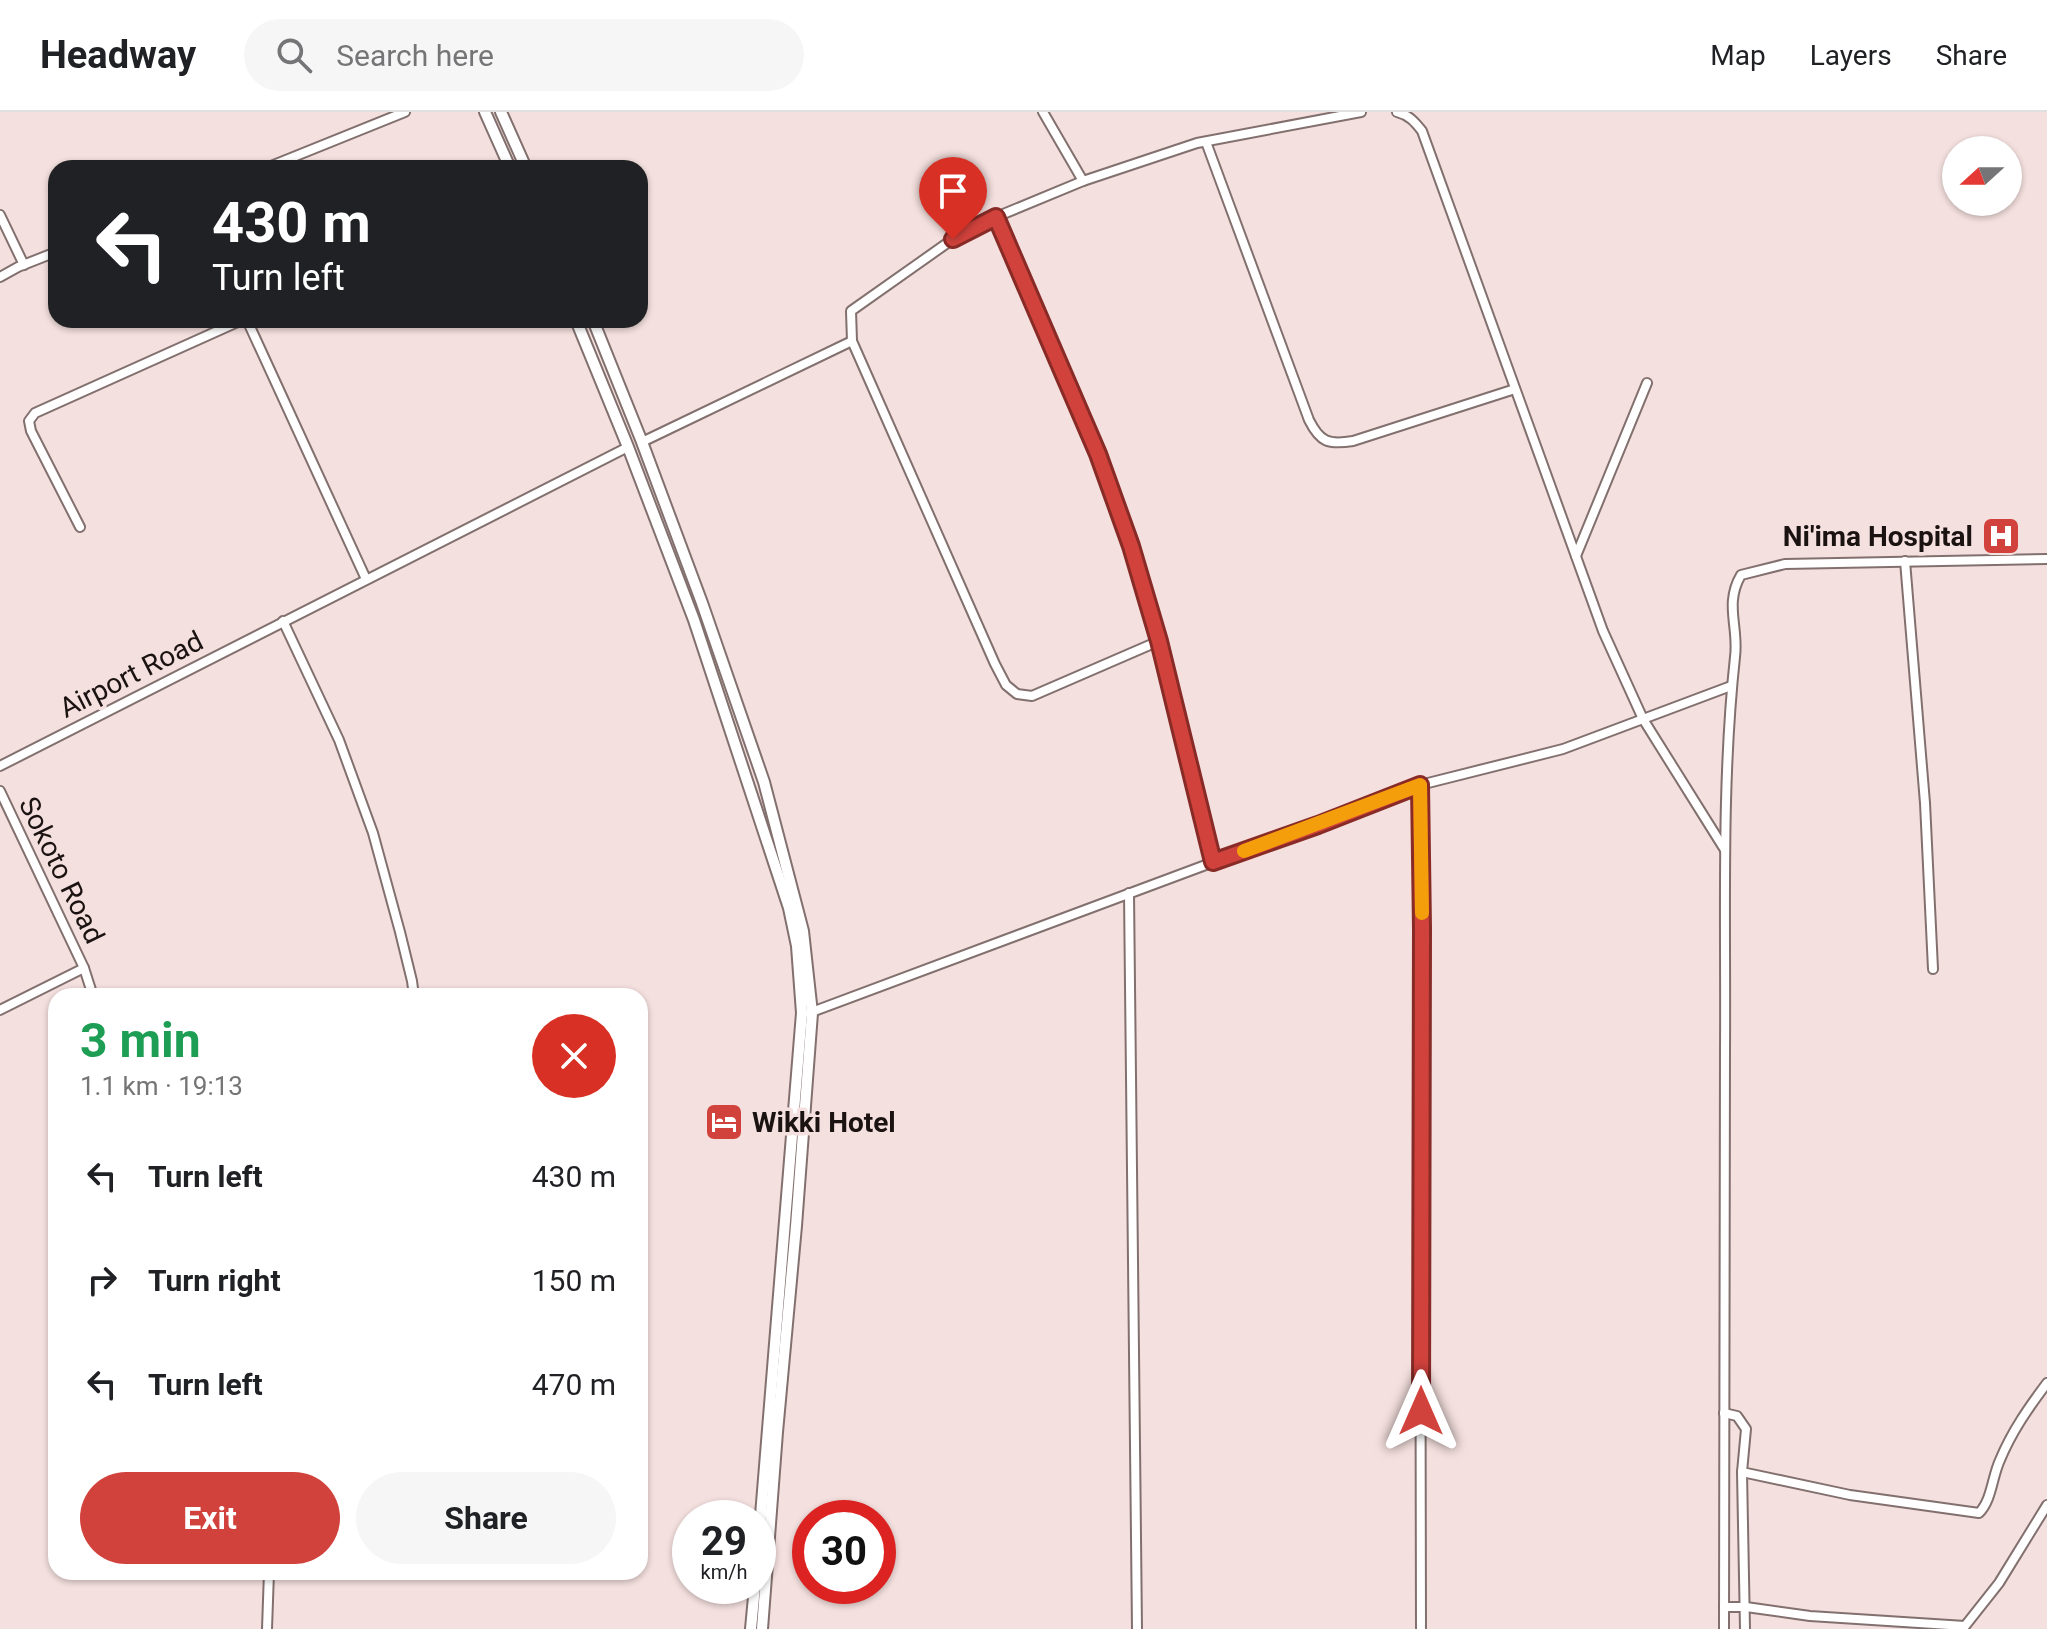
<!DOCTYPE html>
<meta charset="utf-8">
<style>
body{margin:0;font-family:Roboto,sans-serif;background:#f6f6f6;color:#202124;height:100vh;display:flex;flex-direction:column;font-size:30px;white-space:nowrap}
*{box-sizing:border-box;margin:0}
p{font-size:26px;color:#757577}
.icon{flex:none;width:44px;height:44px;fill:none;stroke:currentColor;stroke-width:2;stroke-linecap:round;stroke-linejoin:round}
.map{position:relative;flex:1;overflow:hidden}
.sheet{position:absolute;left:48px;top:876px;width:600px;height:592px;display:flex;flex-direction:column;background:#fff;border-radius:24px;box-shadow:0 2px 6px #0004}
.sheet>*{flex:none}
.guide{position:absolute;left:48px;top:48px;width:600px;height:168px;border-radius:24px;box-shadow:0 2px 6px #0004;background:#202124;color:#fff;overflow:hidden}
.needle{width:52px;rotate:249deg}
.fabs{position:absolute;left:1942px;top:24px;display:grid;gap:16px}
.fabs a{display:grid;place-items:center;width:80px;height:80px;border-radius:50%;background:#fff;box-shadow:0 2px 6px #0004;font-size:40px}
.speed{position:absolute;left:672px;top:1388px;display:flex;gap:16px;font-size:40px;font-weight:700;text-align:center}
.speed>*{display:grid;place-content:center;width:104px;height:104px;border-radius:50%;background:#fff;box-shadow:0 2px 6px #0004;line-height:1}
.speed small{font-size:20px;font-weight:400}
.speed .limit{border:12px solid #d22;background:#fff;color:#111}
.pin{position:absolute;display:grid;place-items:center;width:68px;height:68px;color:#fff;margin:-82px -34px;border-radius:50% 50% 50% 0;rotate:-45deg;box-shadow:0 0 8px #0007}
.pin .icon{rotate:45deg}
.me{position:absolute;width:88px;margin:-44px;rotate:0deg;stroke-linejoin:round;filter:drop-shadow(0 0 6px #0008)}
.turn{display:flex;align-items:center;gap:28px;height:168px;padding:0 32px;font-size:36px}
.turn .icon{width:104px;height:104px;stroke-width:2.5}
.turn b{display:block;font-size:56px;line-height:68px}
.round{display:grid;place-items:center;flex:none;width:84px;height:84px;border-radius:42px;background:#f6f6f6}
.headline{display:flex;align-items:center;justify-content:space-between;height:136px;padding:0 32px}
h1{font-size:48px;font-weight:700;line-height:60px;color:#1e9e55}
.button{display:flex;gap:16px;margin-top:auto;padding:16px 32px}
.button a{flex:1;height:92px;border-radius:48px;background:#d1423c;color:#fff;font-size:32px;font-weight:700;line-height:92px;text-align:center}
.button a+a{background:#f6f6f6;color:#202124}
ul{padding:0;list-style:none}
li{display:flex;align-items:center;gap:24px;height:104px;padding:0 32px}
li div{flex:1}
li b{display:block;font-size:30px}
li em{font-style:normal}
header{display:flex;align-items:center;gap:48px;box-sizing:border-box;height:112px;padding:0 40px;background:#fff;border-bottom:2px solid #e0e0e0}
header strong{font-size:38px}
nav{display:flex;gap:44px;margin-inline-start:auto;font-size:28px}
.search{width:560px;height:72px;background:#f6f6f6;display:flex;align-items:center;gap:20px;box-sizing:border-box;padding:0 28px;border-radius:44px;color:#757577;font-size:30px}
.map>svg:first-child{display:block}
</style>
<header>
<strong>Headway</strong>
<div class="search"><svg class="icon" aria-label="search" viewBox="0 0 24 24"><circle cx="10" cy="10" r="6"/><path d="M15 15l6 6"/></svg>Search here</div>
<nav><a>Map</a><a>Layers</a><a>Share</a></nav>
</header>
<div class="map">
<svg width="2047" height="1517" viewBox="0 0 2047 1517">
<rect width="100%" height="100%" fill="#f4e0de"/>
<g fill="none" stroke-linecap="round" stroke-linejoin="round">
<defs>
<g id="minor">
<polyline points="1043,0 1083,69"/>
<path d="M1397,0c12,3 18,10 25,19l181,500 40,88 82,131"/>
<path d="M1206,30l103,278c11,22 19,25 44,21l162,-52"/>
<polyline points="266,56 405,0"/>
<polyline points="0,103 24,153"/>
<path d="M996,105c46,108 96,215 134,327 36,101 57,213 83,318"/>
<polyline points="0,165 18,155 56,140"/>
<polyline points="247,208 366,467"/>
<polyline points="642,330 852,229"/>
<polyline points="80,415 31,319 29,309 35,301 242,208"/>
<polyline points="1576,444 1647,271"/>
<polyline points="1905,449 1925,691 1933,857"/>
<polyline points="283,509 339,628 373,721 400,820 412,869 414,884"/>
<polyline points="1159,529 1032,584 1017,582 1006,573 995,552 852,229 851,199 953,127 996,105 1083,69 1197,31 1361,0"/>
<polyline points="0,654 628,335"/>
<polyline points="1420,673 1422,817 1420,1019 1421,1517"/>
<polyline points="0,679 84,856 93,884"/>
<polyline points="1129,781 1137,1517"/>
<polyline points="0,898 84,856"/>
<polyline points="809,901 1420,673 1563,637 1731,574"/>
<path d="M1724,1301l13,3 9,13 -4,43 108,23 129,18c13,-13 13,-36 21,-53 12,-29 29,-53 47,-77"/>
<polyline points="1742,1360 1745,1517"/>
<polyline points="1724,1495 1746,1495 1810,1504 1965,1514 1999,1471 2047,1393"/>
<polyline points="267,1517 269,1460"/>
<path d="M1724,1517c0,-193 1,-386 1,-580 1,-129 -4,-263 10,-392 4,-30 -11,-53 6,-82l44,-11 262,-5"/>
</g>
<g id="tertiary">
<polyline points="485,0 510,56"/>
<polyline points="501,0 526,56"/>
<polyline points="576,208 628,335 694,508 789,796 797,834 802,901 758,1440"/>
<polyline points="593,208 642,330 702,491 764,670 803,819 812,901 796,1114 777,1320 762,1517"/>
<polyline points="751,1517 755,1474"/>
</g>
</defs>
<use href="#minor" stroke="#82706e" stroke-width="12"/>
<use href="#tertiary" stroke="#82706e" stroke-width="14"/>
<use href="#minor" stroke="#fff" stroke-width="8"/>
<use href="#tertiary" stroke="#fff" stroke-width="10"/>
</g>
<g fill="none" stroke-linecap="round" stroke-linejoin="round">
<defs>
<polyline id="route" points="953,127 996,105 1098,342 1131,434 1159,529 1213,750 1318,713 1420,673 1422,817 1421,1299"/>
</defs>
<use href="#route" stroke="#882b27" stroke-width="20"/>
<use href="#route" stroke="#d1423c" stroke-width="14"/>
<polyline stroke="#f59e0b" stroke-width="14" points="1244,739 1420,673 1422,801"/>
</g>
<defs>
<symbol id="hospital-square" viewBox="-11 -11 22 22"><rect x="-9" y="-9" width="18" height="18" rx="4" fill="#d1423c" stroke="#f4e0de"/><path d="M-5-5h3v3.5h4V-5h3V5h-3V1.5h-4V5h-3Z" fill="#fff"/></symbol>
<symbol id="hotel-square" viewBox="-11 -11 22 22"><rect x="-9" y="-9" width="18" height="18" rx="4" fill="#d1423c" stroke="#f4e0de"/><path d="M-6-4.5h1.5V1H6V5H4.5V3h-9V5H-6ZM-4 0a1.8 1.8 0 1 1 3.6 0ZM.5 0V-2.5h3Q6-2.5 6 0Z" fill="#fff"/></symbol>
</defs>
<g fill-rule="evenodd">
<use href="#hospital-square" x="1979" y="402" width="44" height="44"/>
<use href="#hotel-square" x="702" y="988" width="44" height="44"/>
</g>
<g text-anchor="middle" stroke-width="7" stroke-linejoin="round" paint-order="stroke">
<g font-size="28" font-weight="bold" fill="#1a1312" stroke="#f4e0de" text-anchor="end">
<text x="1973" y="434">Ni'ima Hospital</text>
<text x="752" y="1020" text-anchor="start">Wikki Hotel</text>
</g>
<g font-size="28" fill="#1a1312" stroke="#f4e0de">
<text transform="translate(131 562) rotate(-27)" y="10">Airport Road</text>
<text transform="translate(62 758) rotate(64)" y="10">Sokoto Road</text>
</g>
</g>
</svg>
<div class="fabs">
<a><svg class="needle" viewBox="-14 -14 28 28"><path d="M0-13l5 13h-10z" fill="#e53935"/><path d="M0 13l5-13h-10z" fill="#757577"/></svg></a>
</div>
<div class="speed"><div>29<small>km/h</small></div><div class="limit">30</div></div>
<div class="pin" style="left:953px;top:127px;background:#d93025"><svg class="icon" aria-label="arrive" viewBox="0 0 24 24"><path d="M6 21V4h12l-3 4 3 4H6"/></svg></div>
<svg class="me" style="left:1421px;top:1299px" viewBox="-20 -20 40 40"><path d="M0-17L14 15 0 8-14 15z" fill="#d1423c" stroke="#fff" stroke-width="4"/></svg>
<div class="guide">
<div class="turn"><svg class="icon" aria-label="left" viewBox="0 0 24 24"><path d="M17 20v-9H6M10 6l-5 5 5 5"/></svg><div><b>430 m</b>Turn left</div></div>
</div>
<section class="sheet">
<div class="headline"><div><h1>3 min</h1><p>1.1 km · 19:13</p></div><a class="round" style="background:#d93025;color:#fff"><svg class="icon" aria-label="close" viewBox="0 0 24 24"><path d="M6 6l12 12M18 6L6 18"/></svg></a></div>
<ul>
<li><svg class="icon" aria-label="left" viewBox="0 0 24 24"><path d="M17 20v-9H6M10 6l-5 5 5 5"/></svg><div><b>Turn left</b></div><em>430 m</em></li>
<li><svg class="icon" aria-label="right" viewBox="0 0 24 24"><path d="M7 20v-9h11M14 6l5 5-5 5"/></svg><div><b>Turn right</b></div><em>150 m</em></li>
<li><svg class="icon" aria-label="left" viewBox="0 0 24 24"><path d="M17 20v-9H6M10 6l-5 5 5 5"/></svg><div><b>Turn left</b></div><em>470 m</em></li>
</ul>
<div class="button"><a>Exit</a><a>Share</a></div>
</section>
</div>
